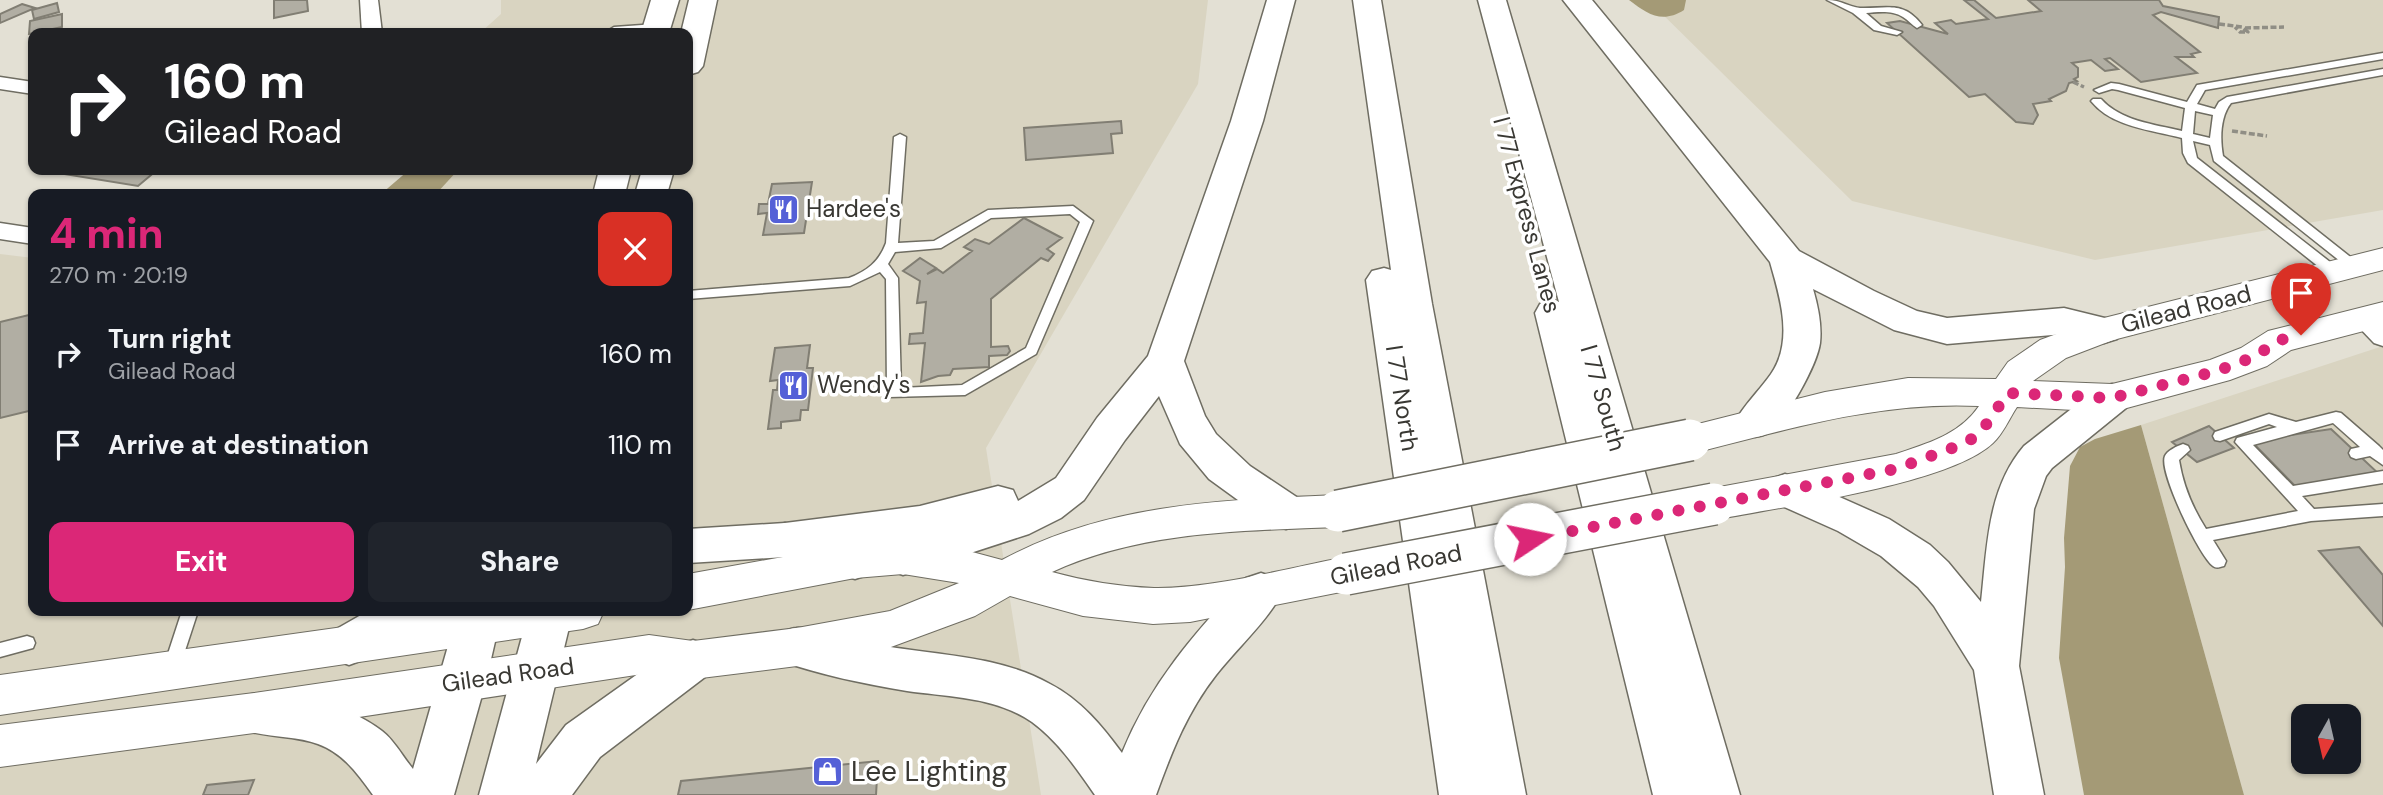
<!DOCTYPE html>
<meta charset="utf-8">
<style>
body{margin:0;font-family:"DM Sans",sans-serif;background:#20242c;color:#f1f3f6;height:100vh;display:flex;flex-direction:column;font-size:26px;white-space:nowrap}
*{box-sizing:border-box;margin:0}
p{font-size:23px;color:#9ea1a6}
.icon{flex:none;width:38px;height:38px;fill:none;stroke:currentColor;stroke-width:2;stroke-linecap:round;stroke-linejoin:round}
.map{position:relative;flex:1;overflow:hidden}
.sheet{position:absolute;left:28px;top:189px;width:665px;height:427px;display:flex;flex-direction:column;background:#171b24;border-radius:14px;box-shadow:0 2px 5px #0004}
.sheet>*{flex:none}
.guide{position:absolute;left:28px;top:28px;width:665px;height:147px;border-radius:14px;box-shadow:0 2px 5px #0004;background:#202124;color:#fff;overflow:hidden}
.needle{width:46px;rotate:188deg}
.fabs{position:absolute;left:2291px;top:704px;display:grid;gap:14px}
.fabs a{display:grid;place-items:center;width:70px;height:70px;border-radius:14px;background:#171b24;box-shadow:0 2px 5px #0004;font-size:35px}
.pin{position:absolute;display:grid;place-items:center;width:60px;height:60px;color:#fff;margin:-72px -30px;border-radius:50% 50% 50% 0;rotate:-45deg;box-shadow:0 0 7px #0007}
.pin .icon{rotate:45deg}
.me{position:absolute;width:77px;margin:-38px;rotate:79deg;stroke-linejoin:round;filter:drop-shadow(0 0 5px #0008)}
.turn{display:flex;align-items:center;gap:24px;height:147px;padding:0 21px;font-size:32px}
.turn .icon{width:91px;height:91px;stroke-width:2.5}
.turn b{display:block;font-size:49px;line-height:60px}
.round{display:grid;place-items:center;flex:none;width:74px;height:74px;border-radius:14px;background:#20242c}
.summary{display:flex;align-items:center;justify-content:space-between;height:119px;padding:0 21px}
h1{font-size:42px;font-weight:800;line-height:52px;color:#db2777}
.action{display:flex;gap:14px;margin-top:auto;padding:14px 21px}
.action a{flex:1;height:80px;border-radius:14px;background:#db2777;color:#fff;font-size:28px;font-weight:800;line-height:80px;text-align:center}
.action a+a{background:#20242c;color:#f1f3f6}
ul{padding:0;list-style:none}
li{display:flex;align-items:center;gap:21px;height:91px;padding:0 21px}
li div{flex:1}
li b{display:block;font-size:26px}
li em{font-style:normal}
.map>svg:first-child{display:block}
</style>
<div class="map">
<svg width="2383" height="795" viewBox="0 0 2383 795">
<rect width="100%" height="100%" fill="#e3e0d4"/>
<g fill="#d9d4c1" fill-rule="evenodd">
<polygon points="501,0 1208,0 1198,84 986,448 1041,795 0,795 0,254 33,258 33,611 688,611 688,194 436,194 456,170 688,170 688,33 480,33 501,14"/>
<polygon points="1648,0 2383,0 2383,210 2095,260 1852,201"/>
<path d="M2383,346v449h-139l-103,-370zM2303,716h45v45h-45z"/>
</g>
<g fill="#a49a76">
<path d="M1629,0h57l-2,10c-22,14 -37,4 -55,-10z"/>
<polygon points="409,170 458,170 436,194 381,194"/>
<polygon points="2141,425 2244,795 2084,795 2059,658 2065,567 2064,538 2070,466 2080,447 2095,439"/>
</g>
<g fill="#b1aea3" stroke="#817e73" stroke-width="2">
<polygon points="274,0 307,0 308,11 274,18"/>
<polygon points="1964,0 1974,0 1996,18 2041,11 2028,0 2159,0 2163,6 2219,17 2218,28 2161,12 2153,15 2200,52 2191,54 2194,57 2176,57 2197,73 2141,82 2110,58 2105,59 2118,69 2105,71 2091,60 2072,63 2078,68 2078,77 2074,79 2077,81 2069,83 2066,91 2049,99 2051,101 2033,104 2038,115 2033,124 2016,122 1985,94 1969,97 1887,23 1900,21 1948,34 1935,23 1951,20 1956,24 1988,19"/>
<polygon points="57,3 59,12 34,19 32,10"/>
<polygon points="22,4 35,8 0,23 0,14"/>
<polygon points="62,14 62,27 29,34 30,21"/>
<polygon points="1121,121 1122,133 1111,134 1113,153 1026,160 1024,128"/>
<polygon points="70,170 157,170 138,186 64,174"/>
<polygon points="812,182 804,233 763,235 767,213 758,214 759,204 768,204 772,184"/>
<polygon points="1024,218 1062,238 1047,249 1054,254 1048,261 1041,258 991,299 991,347 1008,346 1010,351 1007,355 989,356 989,367 953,369 950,375 938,376 921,382 925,343 909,344 910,334 923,333 926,302 917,303 920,281 903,271 920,258 936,268 927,274 937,269 943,273 972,251 964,247 975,239 989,244"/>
<polygon points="33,314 33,410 0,418 0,322"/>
<polygon points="810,345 807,368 813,368 808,410 801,410 800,420 781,422 781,428 768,429 773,390 777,390 778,380 770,381 775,348"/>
<polygon points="2209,426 2234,448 2197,462 2172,442"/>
<polygon points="2331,429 2380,475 2298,489 2251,441"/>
<polygon points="2359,547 2383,575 2383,626 2319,551"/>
<polygon points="878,761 876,795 678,795 681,781"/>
<polygon points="254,780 248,795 203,795 207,785"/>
</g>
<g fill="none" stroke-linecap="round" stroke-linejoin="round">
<defs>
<g id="lane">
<path d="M1827,0c14,0 22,7 33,8 26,1 43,-8 62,17l-5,3c-5,-3 -9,-8 -14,-11 -11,-7 -25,-5 -37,-4l15,13 21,6 -5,3 -23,-5 -21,-17z"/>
<path d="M2383,53v6l-178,31 -8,14 18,5 4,-7 8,-5 156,-28v6l-152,28c-11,14 -11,36 -8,53l135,107 2,3 -2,3h-8l-136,-108 -4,-16 -17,-4 4,17 142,111 1,3 -6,4 -5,-1 -141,-112 -5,-10 -1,-15c-31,-8 -70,-11 -91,-37l2,-2h8c20,22 52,25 81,32l3,-23 -67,-18 -6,-1 -13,4 -5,-3 17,-7 8,1 68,18 10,-17zM2195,111l18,4 -3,23 -17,-4z"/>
<path d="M900,134l6,3 -8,106 36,-2 54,-31 85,-4 20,15 -57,133 -71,41 -76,2 -2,-4 -1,-114 -6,-7 -30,14 -162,13v-8l161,-13c18,-7 30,-16 37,-35l8,-106zM1070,214l10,8 -54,126 -64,37 -61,3 -3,-110 -10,-14 7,-12 46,-4 50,-30z"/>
<path d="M2336,412l5,1 38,33 4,4v15l-13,-9 -14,3 -5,-2 -2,-4 2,-4 9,-2 -27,-24 -80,22 40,41 90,-15v12l-81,13 12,13 69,-5v12l-72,5 -98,19 13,21 -2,5c-5,1 -7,3 -11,0 -13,-9 -55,-95 -48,-110 2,-5 12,-10 18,-12l5,2 2,4 -11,10c4,25 13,47 27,69l92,-18 -63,-69 2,-4 40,-11 -8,-3 -49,17 -5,-1 -2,-4 2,-4 54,-18 27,8z"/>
<polygon points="182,611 198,611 180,666 178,671 172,673 166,671 164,666"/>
<polygon points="27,636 33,638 35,643 33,648 0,657 0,643"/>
</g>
<g id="street">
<polygon points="360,0 378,0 382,33 362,33"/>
<polygon points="656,24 663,26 666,30 664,33 604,33 614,27"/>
<polygon points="0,77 33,82 33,94 0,89"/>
<polygon points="0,223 33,228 33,244 0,239"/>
<polygon points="2363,310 2372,313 2383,323 2383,346 2374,343 2351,319 2354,313"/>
</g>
<g id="secondary">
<path d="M2383,248v22l-270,70 -47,18 -33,23 79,3 98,-24 31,-12 27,-17 115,-29v24l-92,24 -24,16 -37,14 -118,32 -95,-5c-8,12 -14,27 -24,36 -44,42 -215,64 -279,77l-14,-5 -6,-11 6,-11 14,-5 182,-34c32,-11 63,-19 83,-48 -100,-5 -194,24 -289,48l-13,-4 -6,-10 6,-10 13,-4 135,-34 83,-14 88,1 12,-17 32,-22 52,-19z"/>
<path d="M1338,495l14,5 6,11 -6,11 -14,5c-97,4 -196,4 -286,45 33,9 68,15 102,16 57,1 134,-20 192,-31l15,5 6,12 -6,12 -15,5 -156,31 -37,2 -70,-8 -73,-20 -35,20 -84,31 -94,19 -104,13 -44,-6 -395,60 -254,34v-42l254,-32 395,-58 44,6 104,-13 93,-17 69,-28 -56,-9 -48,4 -167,32v-36l167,-30 48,-4 58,9 41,11c105,-57 221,-60 336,-65z"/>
<polygon points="457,611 604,611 598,624 583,629 0,715 0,675"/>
</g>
<g id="primary">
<polygon points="651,0 679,0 669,33 641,33"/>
<polygon points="689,0 717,0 703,66 698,72 688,75 688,33 681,33"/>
<polygon points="599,170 631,170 625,194 593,194"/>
<polygon points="642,170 674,170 667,194 635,194"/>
<polygon points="785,523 870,548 876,561 870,574 855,579 785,557 688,563 688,529"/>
<polygon points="368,611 428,611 422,624 365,659 349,665 333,659 326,645 333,631"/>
<path d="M458,611h44l-16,70 -32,114h-81c-15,-21 -30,-42 -55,-51 -24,-9 -54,-6 -81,-16l-6,-15 6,-15c40,-15 112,7 145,33 12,9 21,26 31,38z"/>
<polygon points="529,611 573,611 536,764 566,725 677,646 693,640 709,646 716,660 709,674 600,757 572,795 479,795"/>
</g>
<g id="highway">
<polygon points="1267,0 1295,0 1263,121 1184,361 1205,416 1216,434 1250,466 1301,500 1307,512 1301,524 1286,529 1271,524 1209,479 1180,444 1159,396 1125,440 1084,500 1061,518 1029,534 903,575 888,569 882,557 888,545 785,557 770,552 764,540 770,528 785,523 920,506 998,486 1013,490 1018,501 1056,478 1097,418 1148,356 1231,121"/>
<polygon points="1353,0 1381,0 1432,304 1526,795 1439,795 1366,280 1372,271 1384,268 1391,270"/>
<polygon points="1478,0 1506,0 1740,795 1653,795 1535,313 1540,304 1553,300 1559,302"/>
<path d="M1563,0h29l207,251 75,40 43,20 30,7 117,-10 53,13 5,9 -5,9 -13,4 -40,-9 -117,10 -53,-14 -81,-41c5,17 9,36 7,54 -3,22 -35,81 -54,91 -9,5 -17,2 -26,-1l-6,-10c10,-18 25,-32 37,-49 23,-33 9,-77 -1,-112z"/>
<path d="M2112,384l14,4 5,10 -5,10 -74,60 -6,8 -12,33 -15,157 25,129h-50l-20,-125 -40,-64 -16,-19 -37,-31 -43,-25 -67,-30 -6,-11 6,-11 14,-5 14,5 90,40 41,26 18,17 33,40c6,-53 6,-113 43,-156l74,-58z"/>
<path d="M1261,573l15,5 7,13c-16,31 -46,57 -67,84 -29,37 -44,76 -60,120h-61c-18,-26 -37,-54 -63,-73 -36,-25 -83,-25 -125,-31 -42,-7 -86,-16 -126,-30l-7,-14 7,-14c5,-2 10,-5 15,-5 14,-2 56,12 73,15 60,13 126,10 181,41 31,16 52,42 72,69 29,-71 72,-119 124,-175z"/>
</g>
</defs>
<use href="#lane" stroke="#6f6d62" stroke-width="3"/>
<use href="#street" stroke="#6f6d62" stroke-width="3"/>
<use href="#secondary" stroke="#6f6d62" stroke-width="2"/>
<use href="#primary" stroke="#6f6d62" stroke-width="3"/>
<use href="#highway" stroke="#6f6d62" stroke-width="3"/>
<g stroke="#908e85" stroke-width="3.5" stroke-dasharray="6 2.5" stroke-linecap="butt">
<polyline points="2219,24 2242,27 2248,32 2240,32 2235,27"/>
<polyline points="2245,28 2284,27"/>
<polyline points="2073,82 2084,87"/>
<polyline points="2232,131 2267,136"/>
</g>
<use href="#lane" fill="#fff" fill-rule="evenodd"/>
<use href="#street" fill="#fff" fill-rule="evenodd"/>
<use href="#secondary" fill="#fff" fill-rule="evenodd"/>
<use href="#primary" fill="#fff" fill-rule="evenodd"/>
<use href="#highway" fill="#fff" fill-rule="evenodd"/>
<defs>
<g id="secondary-bridge">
<polyline points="1338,511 1690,440"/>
<polyline points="1346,574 1714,504"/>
</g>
</defs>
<use href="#secondary-bridge" stroke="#6f6d62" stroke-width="44" stroke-linecap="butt"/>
<use href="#secondary-bridge" stroke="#fff" stroke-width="41"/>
</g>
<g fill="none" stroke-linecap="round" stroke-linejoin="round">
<polyline stroke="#db2777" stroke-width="12" stroke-dasharray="0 21.6" points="1530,539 1896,469 1966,443 1981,432 2008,393 2112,398 2217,371 2254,357 2280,340 2301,335"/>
</g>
<defs>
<symbol id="restaurant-square" viewBox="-11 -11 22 22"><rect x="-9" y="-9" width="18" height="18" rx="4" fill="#5460d7" stroke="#fff"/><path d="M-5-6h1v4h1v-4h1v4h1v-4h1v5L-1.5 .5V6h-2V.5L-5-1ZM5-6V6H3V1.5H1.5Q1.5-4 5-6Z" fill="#fff"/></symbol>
<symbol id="shop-square" viewBox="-11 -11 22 22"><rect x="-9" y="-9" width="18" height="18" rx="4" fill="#5460d7" stroke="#fff"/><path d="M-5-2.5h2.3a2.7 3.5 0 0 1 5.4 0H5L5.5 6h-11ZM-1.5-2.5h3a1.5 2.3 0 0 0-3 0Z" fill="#fff"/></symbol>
</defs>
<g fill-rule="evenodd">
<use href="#restaurant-square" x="766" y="192" width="35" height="35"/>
<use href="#restaurant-square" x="776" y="368" width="35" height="35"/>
<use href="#shop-square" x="810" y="754" width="35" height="35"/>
</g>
<g text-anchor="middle" stroke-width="7" stroke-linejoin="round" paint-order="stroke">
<g font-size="24" fill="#393833" stroke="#fff" text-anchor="start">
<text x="806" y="217">Hardee's</text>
<text x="817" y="393">Wendy's</text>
</g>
<g font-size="24" fill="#393833" stroke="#fff">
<text transform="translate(1527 215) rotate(75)" y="8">I 77 Express Lanes</text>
<text transform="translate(2186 309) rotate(-14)" y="8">Gilead Road</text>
<text transform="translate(1402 398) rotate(81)" y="8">I 77 North</text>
<text transform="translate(1603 398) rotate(74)" y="8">I 77 South</text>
<text transform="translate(1396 565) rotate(-11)" y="8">Gilead Road</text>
<text transform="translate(508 675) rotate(-8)" y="8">Gilead Road</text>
</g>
<g font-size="28" fill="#393833" stroke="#fff" text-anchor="start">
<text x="851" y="781">Lee Lighting</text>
</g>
</g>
</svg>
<div class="fabs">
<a><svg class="needle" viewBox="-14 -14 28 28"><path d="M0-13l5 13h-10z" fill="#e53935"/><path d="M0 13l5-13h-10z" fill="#9ea1a6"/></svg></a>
</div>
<div class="pin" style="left:2301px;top:335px;background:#d93025"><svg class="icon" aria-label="arrive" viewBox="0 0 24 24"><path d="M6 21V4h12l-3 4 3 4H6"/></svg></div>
<svg class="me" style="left:1530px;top:539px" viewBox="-20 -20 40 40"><circle r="19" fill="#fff"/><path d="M0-13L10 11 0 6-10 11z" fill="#db2777"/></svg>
<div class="guide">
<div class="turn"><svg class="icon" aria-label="right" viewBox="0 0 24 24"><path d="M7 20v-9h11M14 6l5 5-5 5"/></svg><div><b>160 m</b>Gilead Road</div></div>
</div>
<section class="sheet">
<div class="summary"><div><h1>4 min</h1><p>270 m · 20:19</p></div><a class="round" style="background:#d93025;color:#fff"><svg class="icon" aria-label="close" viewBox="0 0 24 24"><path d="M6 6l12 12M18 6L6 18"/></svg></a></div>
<ul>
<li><svg class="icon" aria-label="right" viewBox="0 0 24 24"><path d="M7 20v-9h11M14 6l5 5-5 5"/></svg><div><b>Turn right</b><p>Gilead Road</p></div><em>160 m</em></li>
<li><svg class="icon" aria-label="arrive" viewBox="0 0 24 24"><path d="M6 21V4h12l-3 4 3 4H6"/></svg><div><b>Arrive at destination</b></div><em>110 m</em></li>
</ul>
<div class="action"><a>Exit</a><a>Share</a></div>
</section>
</div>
